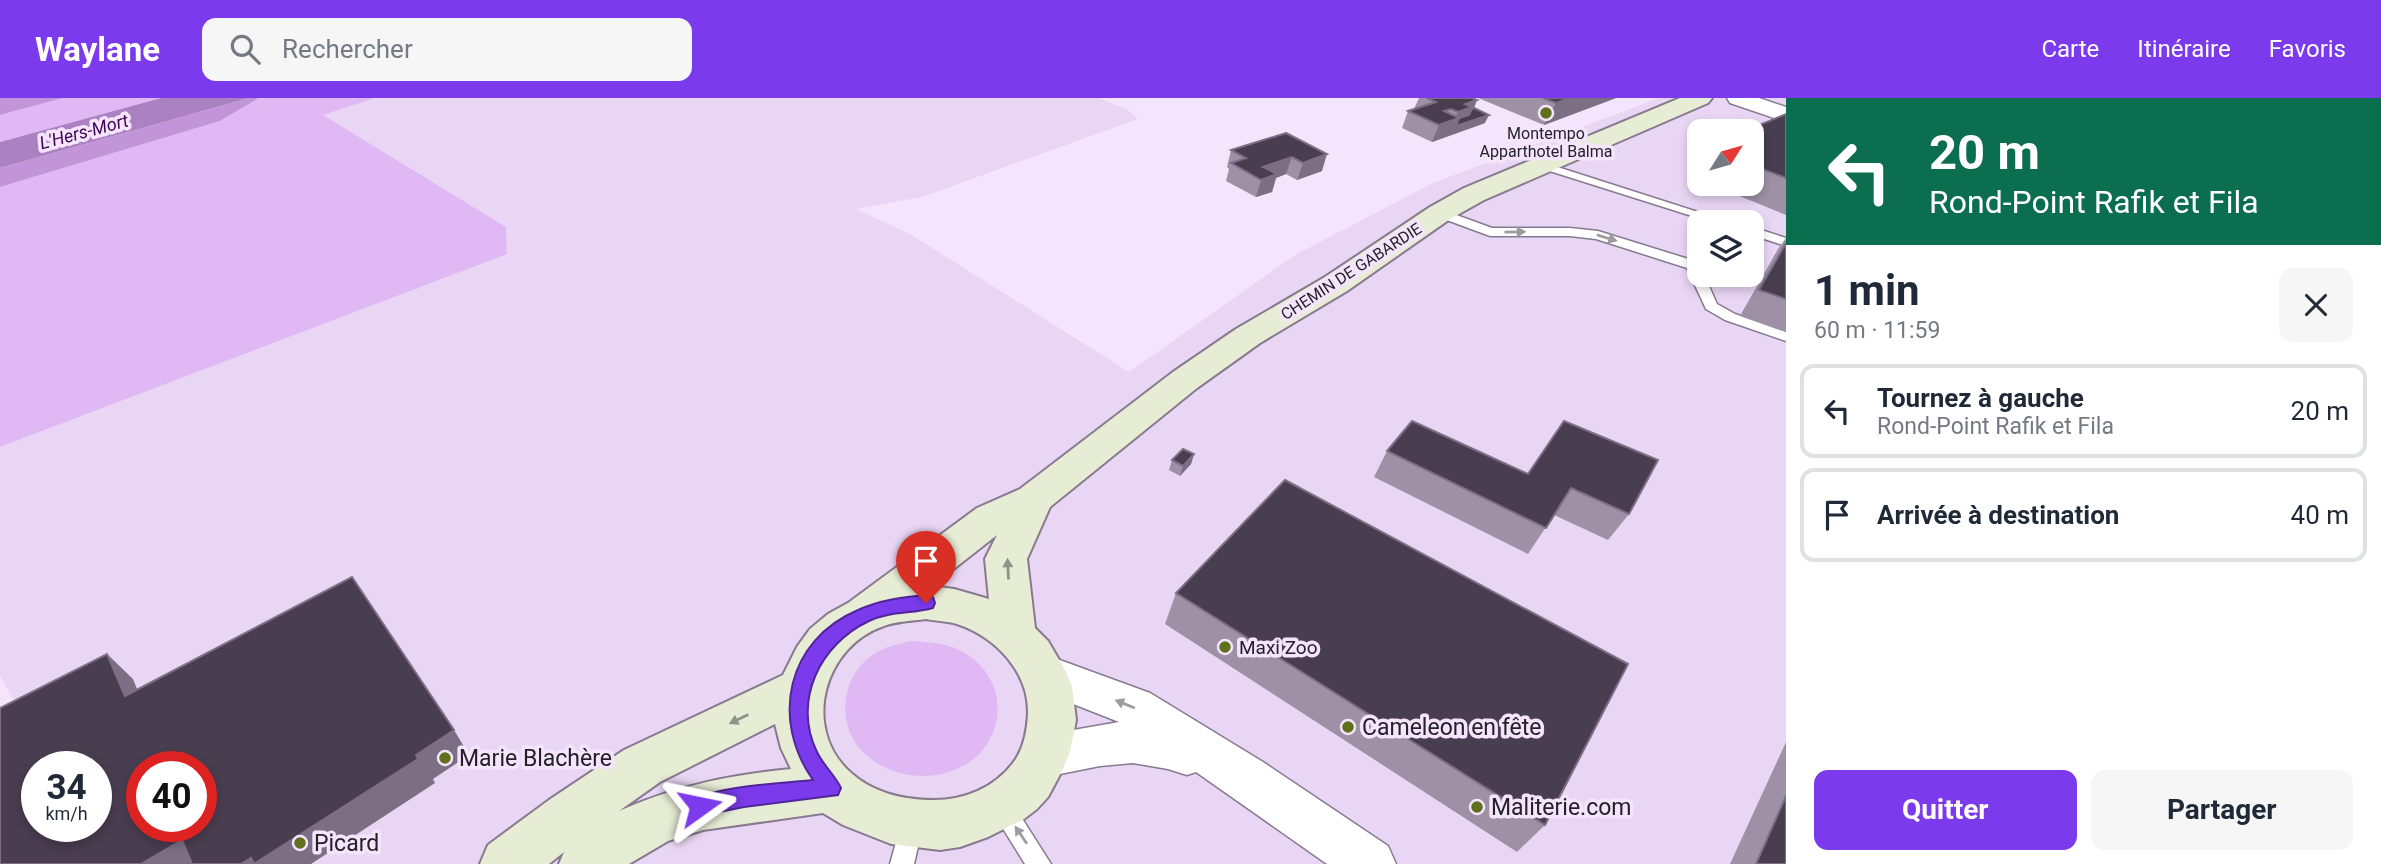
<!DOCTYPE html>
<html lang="fr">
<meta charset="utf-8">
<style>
body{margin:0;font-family:Roboto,sans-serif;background:#f6f6f7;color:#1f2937;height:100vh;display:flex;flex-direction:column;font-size:26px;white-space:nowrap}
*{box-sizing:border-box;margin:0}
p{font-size:23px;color:#747a83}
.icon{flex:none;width:38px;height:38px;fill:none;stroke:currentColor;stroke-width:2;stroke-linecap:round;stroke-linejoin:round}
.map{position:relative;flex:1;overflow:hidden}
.details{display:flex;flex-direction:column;background:#fff;width:595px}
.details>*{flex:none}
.top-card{background:#0b6e4f;color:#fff;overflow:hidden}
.needle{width:46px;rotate:53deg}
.fabs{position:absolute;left:1687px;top:21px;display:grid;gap:14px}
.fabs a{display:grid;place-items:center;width:77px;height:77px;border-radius:14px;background:#fff;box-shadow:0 4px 10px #0003;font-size:35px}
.speed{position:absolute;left:21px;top:653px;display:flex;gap:14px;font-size:35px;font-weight:700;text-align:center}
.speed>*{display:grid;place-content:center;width:91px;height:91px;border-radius:50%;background:#fff;box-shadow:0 4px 10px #0003;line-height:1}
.speed small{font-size:18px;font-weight:400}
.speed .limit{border:10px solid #d22;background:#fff;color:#111}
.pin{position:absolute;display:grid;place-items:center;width:60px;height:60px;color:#fff;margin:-72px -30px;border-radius:50% 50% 50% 0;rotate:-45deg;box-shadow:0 0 7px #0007}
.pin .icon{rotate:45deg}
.me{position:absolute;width:77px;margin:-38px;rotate:78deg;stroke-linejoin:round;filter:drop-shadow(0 0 5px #0008)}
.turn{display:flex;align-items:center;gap:24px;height:147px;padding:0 28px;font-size:32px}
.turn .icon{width:91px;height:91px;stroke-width:2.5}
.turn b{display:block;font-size:49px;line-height:60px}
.round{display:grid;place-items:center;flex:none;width:74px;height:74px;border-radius:14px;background:#f6f6f7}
.headline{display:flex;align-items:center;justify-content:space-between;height:119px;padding:0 28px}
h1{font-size:42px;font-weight:700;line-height:52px}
.action{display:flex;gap:14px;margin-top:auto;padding:14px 28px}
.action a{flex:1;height:80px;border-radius:14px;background:#7c3aed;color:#fff;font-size:28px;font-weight:700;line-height:80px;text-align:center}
.action a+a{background:#f6f6f7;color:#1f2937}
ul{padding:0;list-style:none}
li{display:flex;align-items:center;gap:21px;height:94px;margin:0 14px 10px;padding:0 14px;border:4px solid #e0e1e3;border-radius:14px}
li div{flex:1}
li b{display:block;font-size:26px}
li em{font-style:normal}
header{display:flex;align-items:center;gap:42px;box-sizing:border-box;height:98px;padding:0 35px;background:#7c3aed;color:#fff}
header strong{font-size:33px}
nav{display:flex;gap:38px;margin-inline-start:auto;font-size:24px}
.search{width:490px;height:63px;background:#f6f6f7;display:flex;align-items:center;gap:18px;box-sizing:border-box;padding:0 24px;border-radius:14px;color:#747a83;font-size:26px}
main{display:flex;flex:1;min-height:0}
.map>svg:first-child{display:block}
</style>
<header>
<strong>Waylane</strong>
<div class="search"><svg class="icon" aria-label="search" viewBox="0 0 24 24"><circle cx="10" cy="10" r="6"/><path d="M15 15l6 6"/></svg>Rechercher</div>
<nav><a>Carte</a><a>Itinéraire</a><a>Favoris</a></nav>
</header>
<main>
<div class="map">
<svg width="1786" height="766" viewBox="0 0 1786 766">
<rect width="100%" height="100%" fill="#f4e5fc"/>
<path fill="#e9d6f4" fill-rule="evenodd" d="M375,0h724l29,12 10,9 -216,78 -66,12 54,25 219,138 166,-117 138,-72 226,-85h127v766h-1786v-157l14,-7 -14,-24v-229l507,-194 -1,-26 -184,-112zM1699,33h53v53h-53zM1699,124h53v53h-53zM37,668h59v60h-59zM142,668h59v60h-59z"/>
<g fill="#dfb8f4">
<polygon points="63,0 161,0 0,44 0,17"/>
<polygon points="259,0 375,0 323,17 506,129 507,156 0,349 0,89 220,23"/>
<path d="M911,543c18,1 36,2 52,11 38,21 46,68 18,100 -29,32 -85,31 -116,2 -26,-24 -26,-66 -2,-91 13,-14 31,-18 48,-22z"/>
</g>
<g fill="#c195d7">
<polygon points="0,0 63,0 0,17"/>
<polygon points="249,0 259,0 220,23 0,89 0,70"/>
</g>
<polygon fill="#ac81c2" points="161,0 249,0 0,70 0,44"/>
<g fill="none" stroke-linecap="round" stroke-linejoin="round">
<defs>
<g id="lane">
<polygon points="1537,65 1545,65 1729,124 1711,124 1537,69"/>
<polygon points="1440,111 1492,130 1570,130 1598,133 1698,164 1699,177 1704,177 1717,206 1735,216 1786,234 1786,243 1725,222 1706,211 1687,170 1596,141 1570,138 1490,138 1436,118 1434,115"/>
<polygon points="1752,129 1786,140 1786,148 1752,137"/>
<polygon points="1001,697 1009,700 1051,766 1025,766 989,708 993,700"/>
<polygon points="911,716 919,719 923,727 914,766 890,766 903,719"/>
</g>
<g id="street">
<polygon points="1727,0 1759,0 1786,9 1786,24 1730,5"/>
<polygon points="1046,557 1150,595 1263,664 1388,748 1396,766 1327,766 1196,674 1187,677 1168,671 1133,665 1100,668 1045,679 1028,673 1021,658 1028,643 1045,637 1119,624 1030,589 1024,576 1030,563"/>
</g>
<path id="secondary" d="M1680,0h32l-4,5 -224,97 -34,19 -103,72 -87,52 -63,45 -147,119 -23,52 8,69 13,13 17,29 7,16 4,34 -6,32 -6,15 -16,30 -11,12 -13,10 -36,18 -28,10 -20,3 -49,-6 -48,-19 -20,-12 -120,17 -35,11 -39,23h-70l5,-12 -15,12h-69l8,-19 61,-45 75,-50 159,-75 14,-28 13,-18 18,-15 20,-11 129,-95 43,-19 153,-117 63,-43 89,-52 105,-70 34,-19zM997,437l-12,24 4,40 -35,-10 -22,-3zM926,521c10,2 21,2 31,5 39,13 72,48 71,90 -1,17 -4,35 -15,49 -19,25 -49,37 -79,37 -31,0 -61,-7 -84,-28 -49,-44 -26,-126 34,-146 13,-5 28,-5 42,-7zM775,626l6,24 10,21c-60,6 -116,17 -172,42l41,-29z"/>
</defs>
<use href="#lane" stroke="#877a8f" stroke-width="3"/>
<use href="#street" stroke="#877a8f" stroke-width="3"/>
<use href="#secondary" stroke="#877a8f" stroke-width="4"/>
<use href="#lane" fill="#fff" fill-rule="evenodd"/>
<use href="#street" fill="#fff" fill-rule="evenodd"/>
<use href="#secondary" fill="#e7ecd5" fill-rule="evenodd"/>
</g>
<g fill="#9e91a6">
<polygon points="1419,0 1472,0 1477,2 1474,10 1485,25 1432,44 1402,30 1408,13 1414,11"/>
<polygon points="1478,0 1616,0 1544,27"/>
<polygon points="1786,16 1786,117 1710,86 1752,86 1752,33"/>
<polygon points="1286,35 1322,73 1297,82 1286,76 1276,80 1272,94 1256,99 1226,83 1229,71 1227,69 1231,52"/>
<polygon points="1699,62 1699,81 1689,77"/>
<polygon points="1786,140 1786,234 1740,218 1778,151"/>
<polygon points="1564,323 1629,416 1608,442 1554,417 1528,456 1374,379 1387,353 1528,376"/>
<polygon points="1194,356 1191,366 1180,378 1169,372 1172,362"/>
<polygon points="1176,495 1545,727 1517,754 1165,526"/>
<polygon points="1786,644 1786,766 1730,766"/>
</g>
<g fill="#7c6f84">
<polygon points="1460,0 1477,2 1470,19 1489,17 1485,25 1432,44 1439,27 1454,22 1458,14"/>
<polygon points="1569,0 1616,0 1544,27 1556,5"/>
<polygon points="1327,56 1322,73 1297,82 1303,65"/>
<polygon points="1292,59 1286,76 1276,80 1272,94 1256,99 1261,82 1263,69"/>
<polygon points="1194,356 1191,366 1180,378 1183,368"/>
<polygon points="107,556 133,581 150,623 125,598"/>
<polygon points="454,632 469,657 433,681 435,685 311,766 241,766 416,657"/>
<polygon points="182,742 206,766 141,766"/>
</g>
<g fill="#493d50" stroke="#7c6f84" stroke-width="2" fill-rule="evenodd">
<polygon points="1427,0 1472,0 1477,2 1465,6 1472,9 1458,14 1451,11 1444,13 1459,20 1439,27 1408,13 1436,4"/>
<polygon points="1543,0 1569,0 1556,5"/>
<polygon points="1474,10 1489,17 1456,28 1459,20 1469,17 1472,11"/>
<polygon points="1786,16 1786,80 1752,67 1752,33 1745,33"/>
<polygon points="1286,35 1327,56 1303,65 1292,59 1263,69 1277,76 1261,82 1231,65 1246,60 1231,52"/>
<polygon points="1786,145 1786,201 1759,192"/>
<polygon points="1412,323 1528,376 1564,323 1658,362 1629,416 1571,390 1546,430 1387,353"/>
<polygon points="1183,351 1194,356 1183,368 1172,362"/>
<polygon points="1285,382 1628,566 1545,727 1176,495"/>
<path d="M352,479l102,153 -38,25 2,4 -164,105 -3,-6 -10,6h-49l-10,-24 -41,24h-141v-156l107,-54 18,42zM37,668h59v60h-59zM142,668h59v60h-59z"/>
<polygon points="1786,698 1786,766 1756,766"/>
</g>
<defs><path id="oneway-solid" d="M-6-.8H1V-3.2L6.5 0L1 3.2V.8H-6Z" transform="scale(1.75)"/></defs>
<g fill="#9d9b9f">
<use href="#oneway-solid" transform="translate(1515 134) rotate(-1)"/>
<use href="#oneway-solid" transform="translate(1607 140) rotate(17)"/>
<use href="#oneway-solid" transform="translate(1125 606) rotate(-158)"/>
<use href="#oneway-solid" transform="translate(1021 737) rotate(-124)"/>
</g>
<g fill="#909188">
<use href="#oneway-solid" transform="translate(1008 471) rotate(-93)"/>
<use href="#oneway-solid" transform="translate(739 621) rotate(154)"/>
</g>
<path fill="#7c3aed" stroke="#51269a" stroke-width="2" d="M926,497l7,2 2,6 -2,5c-21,6 -43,3 -64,13 -49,23 -77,80 -52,131 6,13 18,23 24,36l-3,7 -94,12 -44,9 -8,-2 -3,-8 3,-7c37,-14 82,-15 121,-19 -43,-61 -26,-140 45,-170 22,-10 45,-13 68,-15z"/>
<g fill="#60701d" stroke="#f4e5fc" stroke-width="2.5">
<circle cx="1546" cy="15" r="7"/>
<circle cx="1225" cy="549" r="7"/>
<circle cx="1348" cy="629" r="7"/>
<circle cx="445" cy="660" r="7"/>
<circle cx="1477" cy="709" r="7"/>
<circle cx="300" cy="745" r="7"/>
</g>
<g text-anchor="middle" stroke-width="7" stroke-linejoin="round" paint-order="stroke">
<g font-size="16" fill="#262129" stroke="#f4e5fc">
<text x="1546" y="41">Montempo<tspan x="1546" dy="18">Apparthotel Balma</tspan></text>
</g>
<g font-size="16" fill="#262129" stroke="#f4e5fc">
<text transform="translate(1351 173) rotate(-33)" y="6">CHEMIN DE GABARDIE</text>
</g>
<g font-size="18" font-style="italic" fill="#410558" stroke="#f4e5fc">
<text transform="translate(84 34) rotate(-15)" y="6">L'Hers-Mort</text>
</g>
<g font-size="19" fill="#262129" stroke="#f4e5fc" text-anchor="start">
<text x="1239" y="556">Maxi Zoo</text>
</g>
<g font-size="23" fill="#262129" stroke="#f4e5fc" text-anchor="start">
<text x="1362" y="637">Cameleon en fête</text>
<text x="459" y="668">Marie Blachère</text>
<text x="1491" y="717">Maliterie.com</text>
<text x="314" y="753">Picard</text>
</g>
</g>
</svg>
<div class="fabs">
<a><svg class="needle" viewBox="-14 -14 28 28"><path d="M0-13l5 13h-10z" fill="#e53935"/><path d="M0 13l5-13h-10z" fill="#747a83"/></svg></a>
<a><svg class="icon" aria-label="layers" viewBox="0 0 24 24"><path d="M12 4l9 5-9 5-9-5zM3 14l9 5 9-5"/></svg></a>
</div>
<div class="speed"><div>34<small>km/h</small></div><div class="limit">40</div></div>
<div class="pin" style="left:926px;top:505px;background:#d93025"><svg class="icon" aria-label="arrive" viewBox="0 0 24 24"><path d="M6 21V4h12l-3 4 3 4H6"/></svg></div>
<svg class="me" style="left:700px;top:708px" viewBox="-20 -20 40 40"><path d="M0-17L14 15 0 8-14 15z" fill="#7c3aed" stroke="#fff" stroke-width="4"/></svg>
</div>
<section class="details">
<div class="top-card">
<div class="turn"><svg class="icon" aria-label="left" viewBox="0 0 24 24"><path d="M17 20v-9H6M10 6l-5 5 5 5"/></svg><div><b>20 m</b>Rond-Point Rafik et Fila</div></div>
</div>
<div class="headline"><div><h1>1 min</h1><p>60 m · 11:59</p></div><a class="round"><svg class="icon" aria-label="close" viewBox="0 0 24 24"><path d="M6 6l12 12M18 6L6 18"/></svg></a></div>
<ul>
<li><svg class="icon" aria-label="left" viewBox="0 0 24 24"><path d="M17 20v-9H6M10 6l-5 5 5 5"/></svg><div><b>Tournez à gauche</b><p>Rond-Point Rafik et Fila</p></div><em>20 m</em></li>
<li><svg class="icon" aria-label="arrive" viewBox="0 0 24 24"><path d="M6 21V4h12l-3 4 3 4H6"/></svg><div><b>Arrivée à destination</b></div><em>40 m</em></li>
</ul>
<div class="action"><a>Quitter</a><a>Partager</a></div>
</section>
</main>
